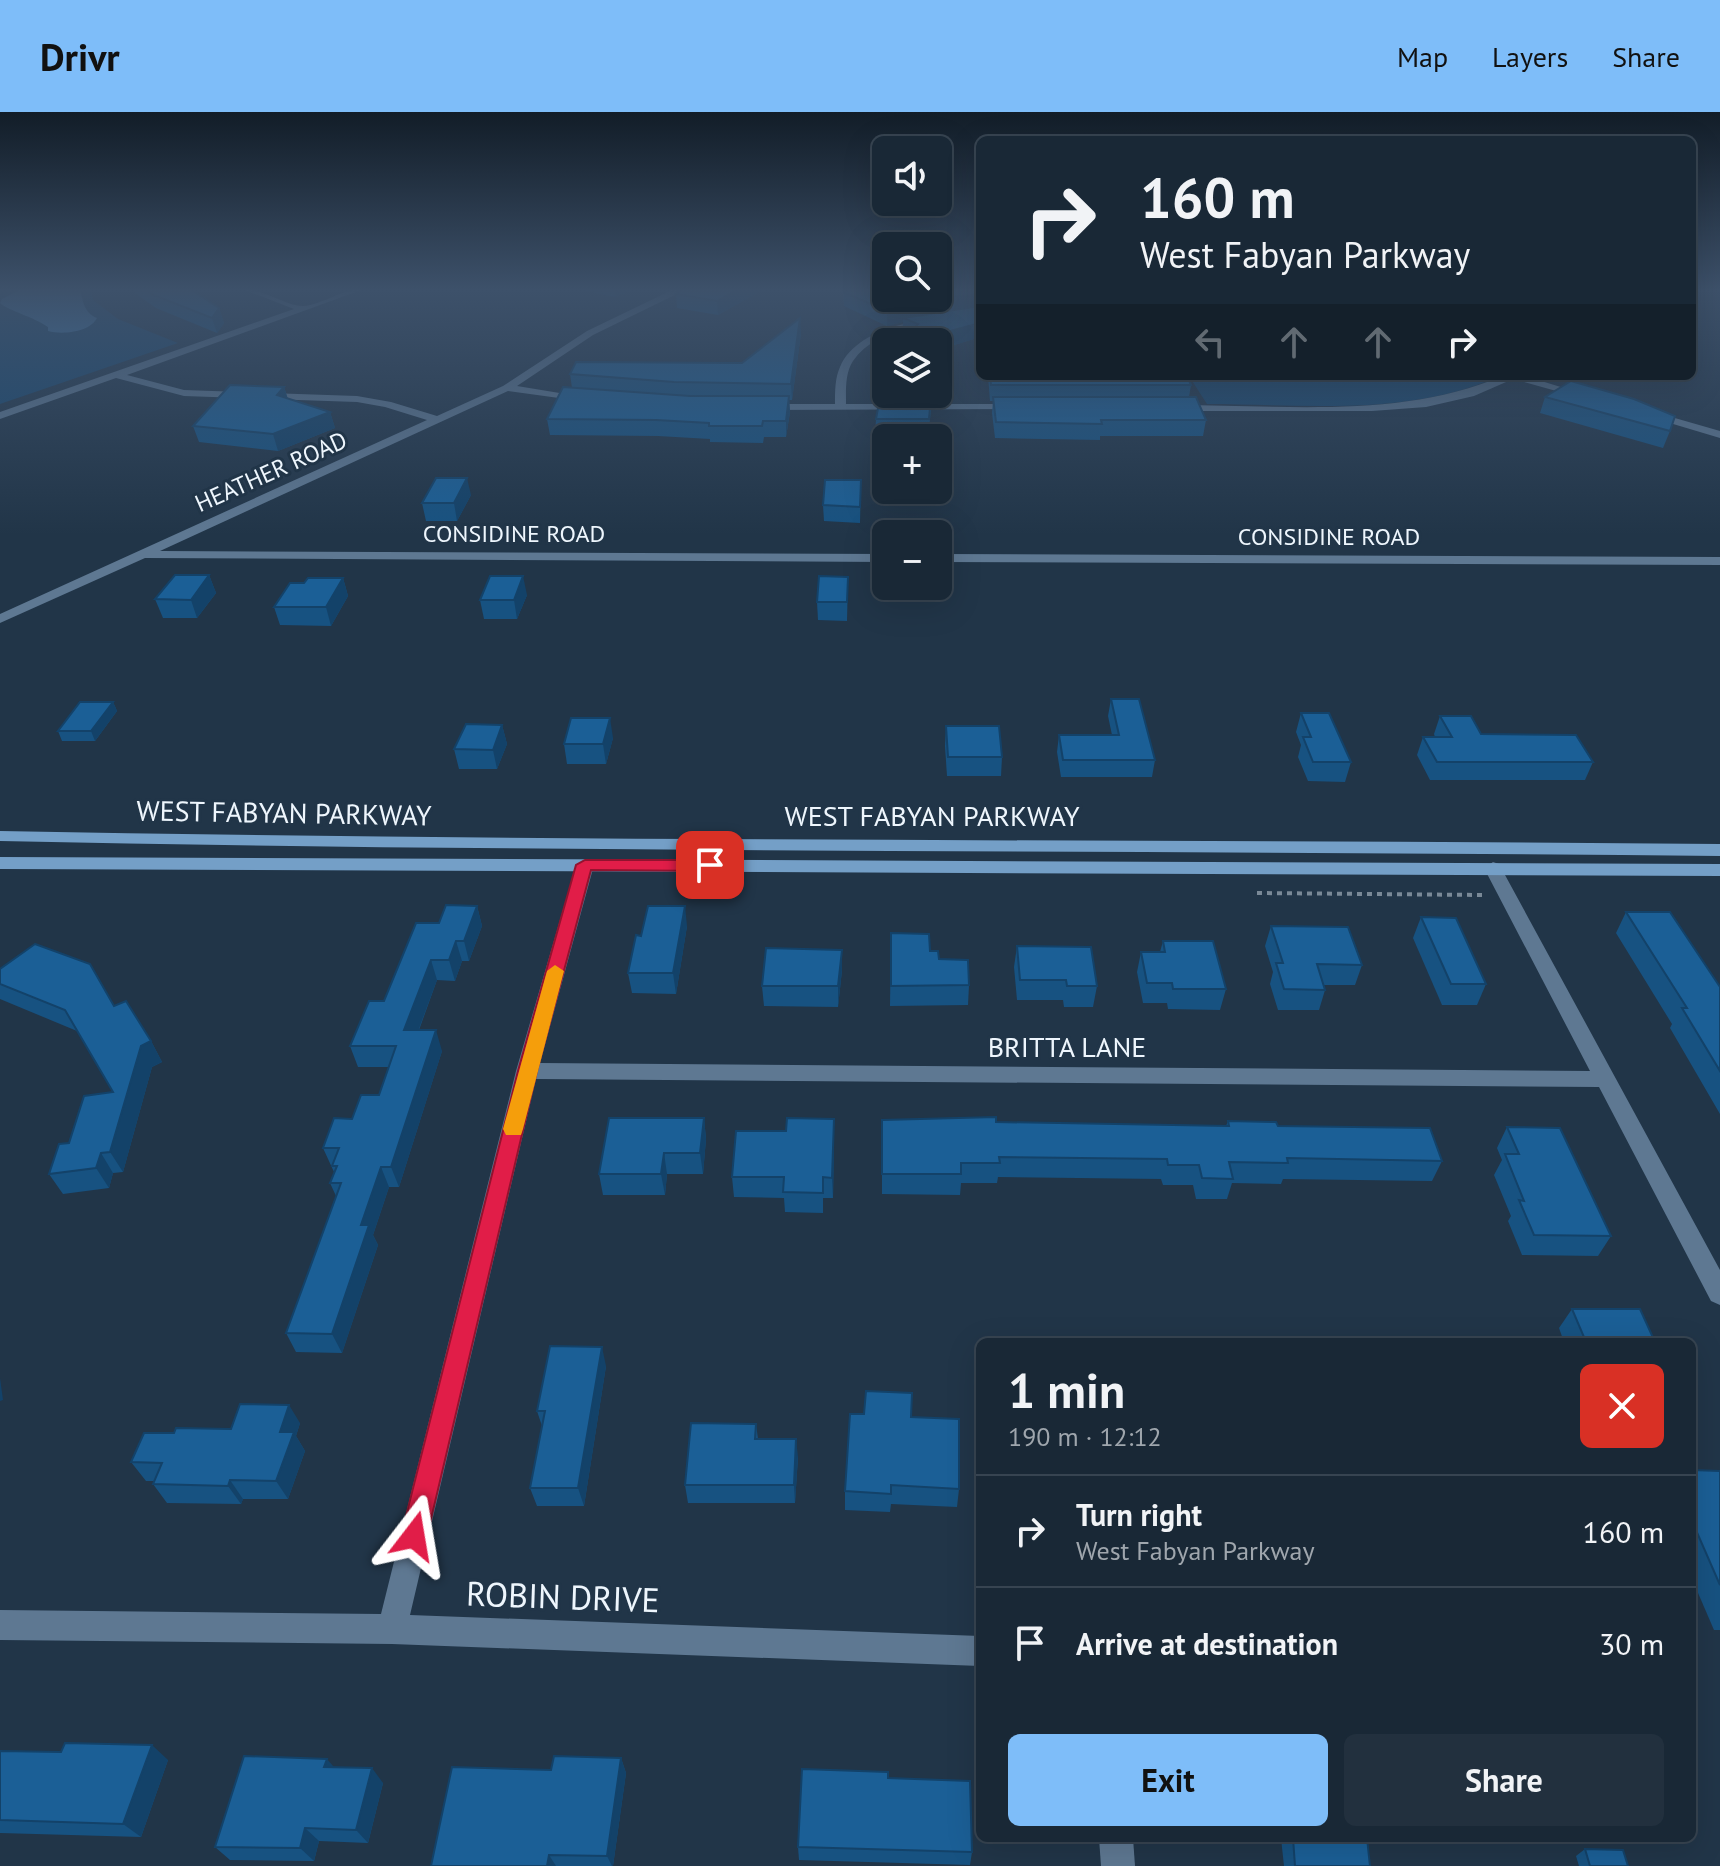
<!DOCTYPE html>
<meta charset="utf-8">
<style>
body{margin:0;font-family:"PT Sans",sans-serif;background:#22303e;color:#f1f3f6;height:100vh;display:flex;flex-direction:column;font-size:30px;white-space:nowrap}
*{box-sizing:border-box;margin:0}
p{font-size:26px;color:#9fa6ad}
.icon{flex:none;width:44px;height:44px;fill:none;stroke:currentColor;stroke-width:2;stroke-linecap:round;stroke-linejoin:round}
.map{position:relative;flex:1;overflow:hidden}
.sheet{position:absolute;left:976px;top:1226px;width:720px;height:504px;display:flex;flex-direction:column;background:#192836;border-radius:12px;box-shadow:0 8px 32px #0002,0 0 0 2px #374451}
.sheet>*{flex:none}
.hud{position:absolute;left:976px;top:24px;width:720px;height:244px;border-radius:12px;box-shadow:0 8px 32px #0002,0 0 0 2px #374451;background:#192836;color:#f1f3f6;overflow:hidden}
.fabs{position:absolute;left:872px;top:24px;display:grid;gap:16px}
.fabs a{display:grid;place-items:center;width:80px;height:80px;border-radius:12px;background:#192836;box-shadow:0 8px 32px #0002,0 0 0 2px #374451;font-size:40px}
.pin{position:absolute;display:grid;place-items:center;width:68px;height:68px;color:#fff;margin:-34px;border-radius:16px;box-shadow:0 4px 12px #0006}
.me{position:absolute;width:88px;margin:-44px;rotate:14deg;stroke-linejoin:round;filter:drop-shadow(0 0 6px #0008)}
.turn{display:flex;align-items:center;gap:28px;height:168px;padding:0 32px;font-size:36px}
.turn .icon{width:104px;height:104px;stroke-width:2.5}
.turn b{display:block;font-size:56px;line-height:68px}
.lanes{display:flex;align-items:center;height:76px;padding:0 32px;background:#0003;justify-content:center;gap:40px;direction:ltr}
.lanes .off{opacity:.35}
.round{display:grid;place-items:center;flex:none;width:84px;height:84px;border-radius:12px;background:#22303e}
.head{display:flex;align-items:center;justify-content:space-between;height:136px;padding:0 32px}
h1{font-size:48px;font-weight:700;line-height:60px}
.button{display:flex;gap:16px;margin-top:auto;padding:16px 32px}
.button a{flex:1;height:92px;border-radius:12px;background:#7ebdf9;color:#111;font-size:32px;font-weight:700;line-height:92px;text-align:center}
.button a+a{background:#22303e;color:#f1f3f6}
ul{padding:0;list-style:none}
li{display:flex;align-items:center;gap:24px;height:112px;padding:0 32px;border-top:2px solid #374451}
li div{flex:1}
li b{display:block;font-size:30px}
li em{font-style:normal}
header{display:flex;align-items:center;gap:48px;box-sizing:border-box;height:112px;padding:0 40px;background:#7ebdf9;color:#111}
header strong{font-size:38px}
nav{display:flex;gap:44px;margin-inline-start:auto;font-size:28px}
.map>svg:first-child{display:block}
</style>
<header>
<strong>Drivr</strong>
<nav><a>Map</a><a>Layers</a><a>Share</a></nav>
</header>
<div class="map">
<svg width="1720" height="1754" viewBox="0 0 1720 1754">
<rect width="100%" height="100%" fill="#213548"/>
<g fill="#164770">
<polygon points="0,177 91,177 93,188 118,207 178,231 0,292"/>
<path d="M1189,264h305l3,1c-90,40 -194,27 -290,27z"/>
</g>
<path fill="#4485bf" d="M21,177h59c3,12 4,24 17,29 -7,14 -34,17 -49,13v-4c-14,-10 -39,-16 -48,-24l2,-4z"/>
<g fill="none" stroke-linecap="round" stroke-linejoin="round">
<polyline stroke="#7a8997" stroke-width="4" stroke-dasharray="5 5" stroke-linecap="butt" points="1257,781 1483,783"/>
<g fill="#5e7892" fill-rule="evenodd">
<path d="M242,177c23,0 44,17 61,17 19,-1 38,-17 61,-17l-237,86 57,15 173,6 34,6 46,14 66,-30 84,-55 87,-42h13l-94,46 -76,51 67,11 5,3 -1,2 -80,-11 -348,160 726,3v8l-741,-4 -145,65v-9l427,-194 -42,-13 -28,-5 -173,-6 -68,-18 -116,41v-7l294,-103z"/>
<path d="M980,199v6c-39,5 -102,7 -127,44 -8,12 -7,29 -7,43h174l6,3 -2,2 -260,1 -6,-3 6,-3h71c0,-13 0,-26 5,-37 19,-45 99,-50 140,-56z"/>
<path d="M1502,264h23l65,20 -5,3 -72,-20 -39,17 -48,11 -54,4h-196l-6,-3 6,-3c107,0 227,14 326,-29z"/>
<polygon points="1647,298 1720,319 1720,326 1643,303 1643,299"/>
<polygon points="938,442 1720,445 1720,453 938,450"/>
<polygon points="585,747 594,753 540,951 1590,959 1484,756 1493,750 1499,752 1720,1158 1720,1193 1711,1189 1599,975 536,967 410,1503 980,1524 980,1554 392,1532 0,1528 0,1498 381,1502 516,959 576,753"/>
<polygon points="1099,1726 1133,1726 1135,1754 1101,1754"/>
</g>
<g fill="#749fc7" fill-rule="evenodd">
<path d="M0,719c573,11 1147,8 1720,13v12c-573,-6 -1147,-3 -1720,-15z"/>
<polygon points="0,745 1720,752 1720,764 0,757"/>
</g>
</g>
<g fill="#175281">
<polygon points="133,177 190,177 219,196 224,211 217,221 156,196 135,181"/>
<polygon points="576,177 633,177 615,185"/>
<polygon points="683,177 764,177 718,203 677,196 676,182"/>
<polygon points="980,177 980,225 938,238 938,230 902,221 903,210 887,214 844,194 843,180"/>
<polygon points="801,221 792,288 789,288 790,300 786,325 764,325 763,331 710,330 710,327 658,324 550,323 547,307 572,276 570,262 742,251"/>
<polygon points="886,250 886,282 933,282 928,324 875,324 876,307 882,285 882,272"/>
<polygon points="988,264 1187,264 1191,273 1189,285 1206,308 1203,324 1100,324 1100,328 995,326 992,301 993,289 990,289"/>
<polygon points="284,275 288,287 330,300 335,316 278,339 199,330 193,314"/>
<polygon points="1545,285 1670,319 1663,336 1540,301"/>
<polygon points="861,368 860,411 824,409 823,393"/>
<polygon points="471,383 457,409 426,409 422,391"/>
<polygon points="209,463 216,481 197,506 163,506 155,487"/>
<polygon points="848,465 847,509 818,508 817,490"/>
<polygon points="343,466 348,484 331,514 280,513 274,495 304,471"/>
<polygon points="527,483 517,507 484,507 480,488"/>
<polygon points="1111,587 1155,648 1152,665 1061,665 1057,640 1059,623 1112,623 1108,604"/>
<polygon points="113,590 117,599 95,629 62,629 58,619"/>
<polygon points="1301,601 1351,650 1345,670 1308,669 1298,645 1301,633 1296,620"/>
<polygon points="1440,604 1481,622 1593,650 1585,668 1430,668 1417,643 1423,625 1435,625 1434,622"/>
<polygon points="502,613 507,632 497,657 459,657 454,637"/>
<polygon points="946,614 1002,645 1001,664 947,664 945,634"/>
<polygon points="613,626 606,652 567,652 564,632"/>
<polygon points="477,794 482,814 469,849 462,849 455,869 437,868 419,918 442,939 399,1075 389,1075 373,1123 378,1133 342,1241 296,1240 286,1221 336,1084 330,1071 334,1060 323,1036 352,1007 379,983 389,955 358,955 350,934 384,889"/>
<polygon points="1626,800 1720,875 1720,1002 1670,916 1672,912 1616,821"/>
<polygon points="1421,805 1486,872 1477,893 1442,893 1413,826"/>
<polygon points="687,814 676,882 632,881 628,861 641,824"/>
<polygon points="1271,814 1362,853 1355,873 1324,873 1325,878 1319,898 1278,898 1270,872 1273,860 1265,834"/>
<polygon points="891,821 930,839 969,873 968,893 890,894"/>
<polygon points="1163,829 1226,877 1220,898 1168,897 1167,891 1143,891 1137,860 1141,840 1160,840"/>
<polygon points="1017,834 1097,874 1093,895 1064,895 1063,888 1017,888 1014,855"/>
<polygon points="842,838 842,858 838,895 764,894 762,874"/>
<polygon points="0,857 114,894 151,929 162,950 152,955 123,1060 113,1061 109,1076 63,1082 49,1062 69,1031 113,980 77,919 0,887"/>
<polygon points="704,1006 706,1027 703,1062 667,1062 665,1083 603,1083 599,1062"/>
<polygon points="882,1008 1226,1014 1228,1009 1278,1014 1442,1049 1432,1069 1283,1067 1281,1072 1232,1071 1227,1087 1196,1087 1193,1073 1163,1073 1161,1067 998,1065 997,1071 961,1071 960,1083 882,1082"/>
<polygon points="1507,1015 1611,1124 1598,1144 1522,1143 1508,1109 1511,1104 1494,1063 1502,1048 1497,1036"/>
<polygon points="834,1027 833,1086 823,1086 823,1101 785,1100 784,1086 734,1085 732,1065"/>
<polygon points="1572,1197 1655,1230 1564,1230 1559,1216"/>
<polygon points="606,1254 584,1394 537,1394 530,1376 542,1314 537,1299"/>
<polygon points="911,1305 959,1377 957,1395 891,1392 890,1400 845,1398 845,1379"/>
<polygon points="300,1311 296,1324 305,1339 288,1387 243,1387 241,1392 167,1391 153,1372 154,1369 146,1369 131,1350 174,1321"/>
<polygon points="756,1312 758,1327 798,1345 795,1391 688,1391 685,1373"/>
<polygon points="1692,1358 1720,1359 1720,1518 1714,1518 1692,1467"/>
<polygon points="0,1639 61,1640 168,1648 141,1725 0,1721"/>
<polygon points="621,1646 626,1661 613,1754 431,1754 551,1658"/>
<polygon points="334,1656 383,1671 368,1731 319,1729 314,1749 230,1748 215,1735"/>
<polygon points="888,1666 972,1740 970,1753 799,1748 798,1735"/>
<polygon points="1281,1726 1367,1726 1370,1754 1284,1754"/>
<polygon points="1585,1737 1628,1754 1579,1754 1576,1744"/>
</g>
<g fill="#134269">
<polygon points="615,177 633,177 615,185"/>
<polygon points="738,177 764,177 718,203 717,189"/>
<polygon points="980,182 980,196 903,206 903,210 887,214 887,199 944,186"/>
<polygon points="219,196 224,211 217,221 212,206"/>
<polygon points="800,206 801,221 792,288 791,272"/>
<polygon points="980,211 980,225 938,238 939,222"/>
<polygon points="284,275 289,291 277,283"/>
<polygon points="789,284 790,300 786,325 786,309"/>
<polygon points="330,300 335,316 278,339 273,322"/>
<polygon points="467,366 471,383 457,409 454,391"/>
<polygon points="209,463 216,481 197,506 191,488"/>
<polygon points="523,464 527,483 517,507 514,488"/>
<polygon points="343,466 348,484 331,514 326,495"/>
<polygon points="113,590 117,599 95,629 91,619"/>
<polygon points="610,606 613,626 606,652 603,632"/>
<polygon points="502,613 507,632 497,657 493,638"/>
<polygon points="477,794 482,814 469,849 464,829"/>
<polygon points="685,794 687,814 676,882 673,861"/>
<polygon points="456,829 462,849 455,869 449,848"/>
<polygon points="842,838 842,858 838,895 838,874"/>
<polygon points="431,848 437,868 411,938 404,918"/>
<polygon points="436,918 442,939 399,1075 391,1055"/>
<polygon points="151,929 162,950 152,955 123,1060 110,1040 141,934"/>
<polygon points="704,1006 706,1027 703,1062 700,1041"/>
<polygon points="834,1007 834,1027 833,1086 832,1066"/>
<polygon points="101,1041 113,1061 109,1076 96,1056"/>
<polygon points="664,1041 667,1062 665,1083 661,1062"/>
<polygon points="381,1055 389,1075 373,1123 378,1133 342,1241 332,1222 361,1113"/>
<polygon points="602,1235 606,1254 584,1394 578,1376"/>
<polygon points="0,1266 3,1288 0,1289"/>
<polygon points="289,1293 300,1311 296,1324 305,1339 288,1387 276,1369 280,1320"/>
<polygon points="796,1327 798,1345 795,1391 794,1373"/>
<polygon points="230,1368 243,1387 241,1392 228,1374"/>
<polygon points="152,1633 168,1648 141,1725 123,1712"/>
<polygon points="621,1646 626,1661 613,1754 612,1754 607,1744"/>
<polygon points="327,1647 339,1661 324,1655"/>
<polygon points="372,1656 383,1671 368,1731 356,1718"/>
<polygon points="305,1716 319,1729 314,1749 300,1736"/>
<polygon points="549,1743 556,1754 547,1754"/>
</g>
<g fill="#1b5f96" stroke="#134269" stroke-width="2">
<polygon points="145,177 190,177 219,196 212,206 151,182"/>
<polygon points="683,177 738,177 717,189 676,182"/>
<polygon points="869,177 886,177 886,186 938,186 938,177 980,177 980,182 944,186 887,199 843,180"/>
<polygon points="980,194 980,211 939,222 938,230 898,230 918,212 903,206"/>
<polygon points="800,206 791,272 674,270 570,262 576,250 742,251"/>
<polygon points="886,250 886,272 882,272"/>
<polygon points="990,264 1187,264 1191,273 991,273"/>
<polygon points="1571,269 1634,287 1675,304 1670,319 1545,285"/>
<polygon points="230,273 284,275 277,283 330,300 273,322 193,314"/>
<polygon points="563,275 690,284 789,284 786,309 763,309 762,314 709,314 709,311 656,308 547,307"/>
<polygon points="880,285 931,285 929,307 876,307"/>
<polygon points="993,285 1196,285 1206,308 1101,308 1102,312 996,310"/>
<polygon points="436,366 467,366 454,391 422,391"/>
<polygon points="825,368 861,368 860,395 823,393"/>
<polygon points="175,463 209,463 191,488 155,487"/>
<polygon points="490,464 523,464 514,488 480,488"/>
<polygon points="819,464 848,465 847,490 817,490"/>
<polygon points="308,466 343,466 326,495 274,495 290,471 304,471"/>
<polygon points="1111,587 1139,587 1155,648 1063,648 1059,623 1119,623"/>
<polygon points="80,590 113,590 91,619 58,619"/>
<polygon points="1301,601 1329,601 1351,650 1313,650 1303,625 1311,625"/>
<polygon points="1440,604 1471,604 1481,622 1576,623 1593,650 1437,650 1423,625 1452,625"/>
<polygon points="571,606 610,606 603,632 564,632"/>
<polygon points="466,612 502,613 493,638 454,637"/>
<polygon points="946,614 999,614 1002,645 948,645"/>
<polygon points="446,793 477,794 464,829 456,829 449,848 431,848 404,918 436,918 391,1055 381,1055 361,1113 369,1113 332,1222 286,1221 341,1071 330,1071 337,1054 332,1054 339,1036 323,1036 334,1006 352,1007 361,983 379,983 396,934 350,934 369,889 384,889 416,811 439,811"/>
<polygon points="648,794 685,794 673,861 628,861 636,823 641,824"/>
<polygon points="1626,800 1670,800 1720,875 1720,959 1682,896 1687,896"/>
<polygon points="1421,805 1456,806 1486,872 1451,872"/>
<polygon points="1271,814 1348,815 1362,853 1317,852 1325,878 1284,877 1276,851 1283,851"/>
<polygon points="891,821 929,822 930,839 938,839 939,847 968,848 969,873 891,874"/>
<polygon points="1163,829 1213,829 1226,877 1173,877 1172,871 1147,871 1141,840 1165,840"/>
<polygon points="35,832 90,852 114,894 126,889 151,929 141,934 110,1040 101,1041 96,1056 49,1062 59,1032 69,1031 84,984 113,980 65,898 0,872 0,857"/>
<polygon points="1017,834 1091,835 1097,874 1067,874 1066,868 1020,868"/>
<polygon points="766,836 842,838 838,874 762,874"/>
<polygon points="996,1005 996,1010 1229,1014 1228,1009 1276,1010 1278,1014 1430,1016 1442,1049 1287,1046 1288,1051 1229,1050 1233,1067 1202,1066 1199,1053 1168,1053 1167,1047 999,1045 1000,1051 961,1051 961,1062 882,1062 882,1008"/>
<polygon points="609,1006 704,1006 700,1041 664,1041 661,1062 599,1062"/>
<polygon points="787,1006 834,1007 832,1066 823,1065 823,1081 783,1080 784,1065 732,1065 736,1019 786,1019"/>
<polygon points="1507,1015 1560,1016 1611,1124 1534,1123 1519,1088 1524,1089 1505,1042 1519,1042"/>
<polygon points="1572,1197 1640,1197 1655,1230 1586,1230"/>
<polygon points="550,1234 602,1235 578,1376 530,1376 545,1299 537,1299"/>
<polygon points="866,1279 912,1281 911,1305 959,1307 959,1377 891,1373 891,1382 845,1379 850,1302 864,1302"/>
<polygon points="240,1292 289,1293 280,1320 294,1320 276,1369 230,1368 228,1374 153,1372 162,1351 131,1350 144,1321 174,1321 176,1316 231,1317"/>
<polygon points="691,1311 756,1312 755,1327 796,1327 794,1373 685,1373"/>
<polygon points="1692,1358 1720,1359 1720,1473 1692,1409"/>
<polygon points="65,1631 152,1633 123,1712 0,1708 0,1639 61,1640"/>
<polygon points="244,1644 327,1647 324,1655 372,1656 356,1718 305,1716 300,1736 215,1735"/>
<polygon points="554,1644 621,1646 607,1744 549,1743 547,1754 431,1754 452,1655 551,1658"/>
<polygon points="802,1657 888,1660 888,1666 970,1669 972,1740 798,1735"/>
<polygon points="1293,1726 1367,1726 1370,1754 1295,1754"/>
<polygon points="1585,1737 1623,1738 1628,1754 1590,1754"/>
</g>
<linearGradient id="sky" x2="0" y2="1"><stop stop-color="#121d28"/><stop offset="0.42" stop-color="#3d516a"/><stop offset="1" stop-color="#3d516a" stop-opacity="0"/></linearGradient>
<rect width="1720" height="423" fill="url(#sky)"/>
<polygon fill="#e11d48" stroke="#92132f" stroke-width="2" points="585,748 710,748 718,753 710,759 591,758 537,959 427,1424 423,1433 414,1437 405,1433 401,1424 518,959 576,753"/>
<polygon fill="#f59e0b" points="555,853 564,859 523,1017 521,1023 506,1023 503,1017 547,859"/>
<g text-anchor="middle" stroke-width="6" stroke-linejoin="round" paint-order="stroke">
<g font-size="24" fill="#eef6fd" stroke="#213548">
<text transform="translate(271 360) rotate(-24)" y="8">HEATHER ROAD</text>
<text x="514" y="430">CONSIDINE ROAD</text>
<text x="1329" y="433">CONSIDINE ROAD</text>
</g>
<g font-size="28" fill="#eef6fd" stroke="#213548">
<text transform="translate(284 701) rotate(1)" y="10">WEST FABYAN PARKWAY</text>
<text x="932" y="714">WEST FABYAN PARKWAY</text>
<text x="1067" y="945">BRITTA LANE</text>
</g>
<g font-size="34" fill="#eef6fd" stroke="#213548">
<text transform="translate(563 1485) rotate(2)" y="12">ROBIN DRIVE</text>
</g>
</g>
</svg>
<div class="fabs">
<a><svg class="icon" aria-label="sound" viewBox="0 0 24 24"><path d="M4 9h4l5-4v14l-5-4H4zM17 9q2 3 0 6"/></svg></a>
<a><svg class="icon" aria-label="search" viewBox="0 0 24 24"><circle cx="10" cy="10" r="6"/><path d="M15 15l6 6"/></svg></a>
<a><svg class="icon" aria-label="layers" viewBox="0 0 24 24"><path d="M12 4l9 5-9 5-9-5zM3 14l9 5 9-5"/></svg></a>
<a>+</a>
<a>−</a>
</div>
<div class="pin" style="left:710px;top:753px;background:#d93025"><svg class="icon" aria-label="arrive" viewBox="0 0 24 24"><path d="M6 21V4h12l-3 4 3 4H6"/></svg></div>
<svg class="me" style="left:414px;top:1424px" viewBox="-20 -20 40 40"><path d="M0-17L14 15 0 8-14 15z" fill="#e11d48" stroke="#fff" stroke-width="4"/></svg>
<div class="hud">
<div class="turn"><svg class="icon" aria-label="right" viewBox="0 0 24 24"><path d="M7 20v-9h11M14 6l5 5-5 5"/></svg><div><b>160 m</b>West Fabyan Parkway</div></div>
<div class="lanes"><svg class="icon off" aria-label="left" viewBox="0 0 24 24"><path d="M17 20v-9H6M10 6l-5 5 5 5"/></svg><svg class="icon off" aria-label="ahead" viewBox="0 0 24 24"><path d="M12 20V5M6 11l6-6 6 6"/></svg><svg class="icon off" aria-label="ahead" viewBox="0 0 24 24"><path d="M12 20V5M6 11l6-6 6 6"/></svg><svg class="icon" aria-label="right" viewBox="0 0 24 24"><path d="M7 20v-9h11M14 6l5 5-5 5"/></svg></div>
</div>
<section class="sheet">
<div class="head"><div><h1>1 min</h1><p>190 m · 12:12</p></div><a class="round" style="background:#d93025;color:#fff"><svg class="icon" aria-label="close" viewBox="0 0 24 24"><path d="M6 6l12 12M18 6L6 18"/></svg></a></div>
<ul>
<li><svg class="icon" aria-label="right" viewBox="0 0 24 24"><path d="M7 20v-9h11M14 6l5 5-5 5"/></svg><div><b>Turn right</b><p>West Fabyan Parkway</p></div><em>160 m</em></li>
<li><svg class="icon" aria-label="arrive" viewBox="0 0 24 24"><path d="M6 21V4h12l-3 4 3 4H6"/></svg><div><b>Arrive at destination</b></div><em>30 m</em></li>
</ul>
<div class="button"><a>Exit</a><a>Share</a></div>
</section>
</div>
